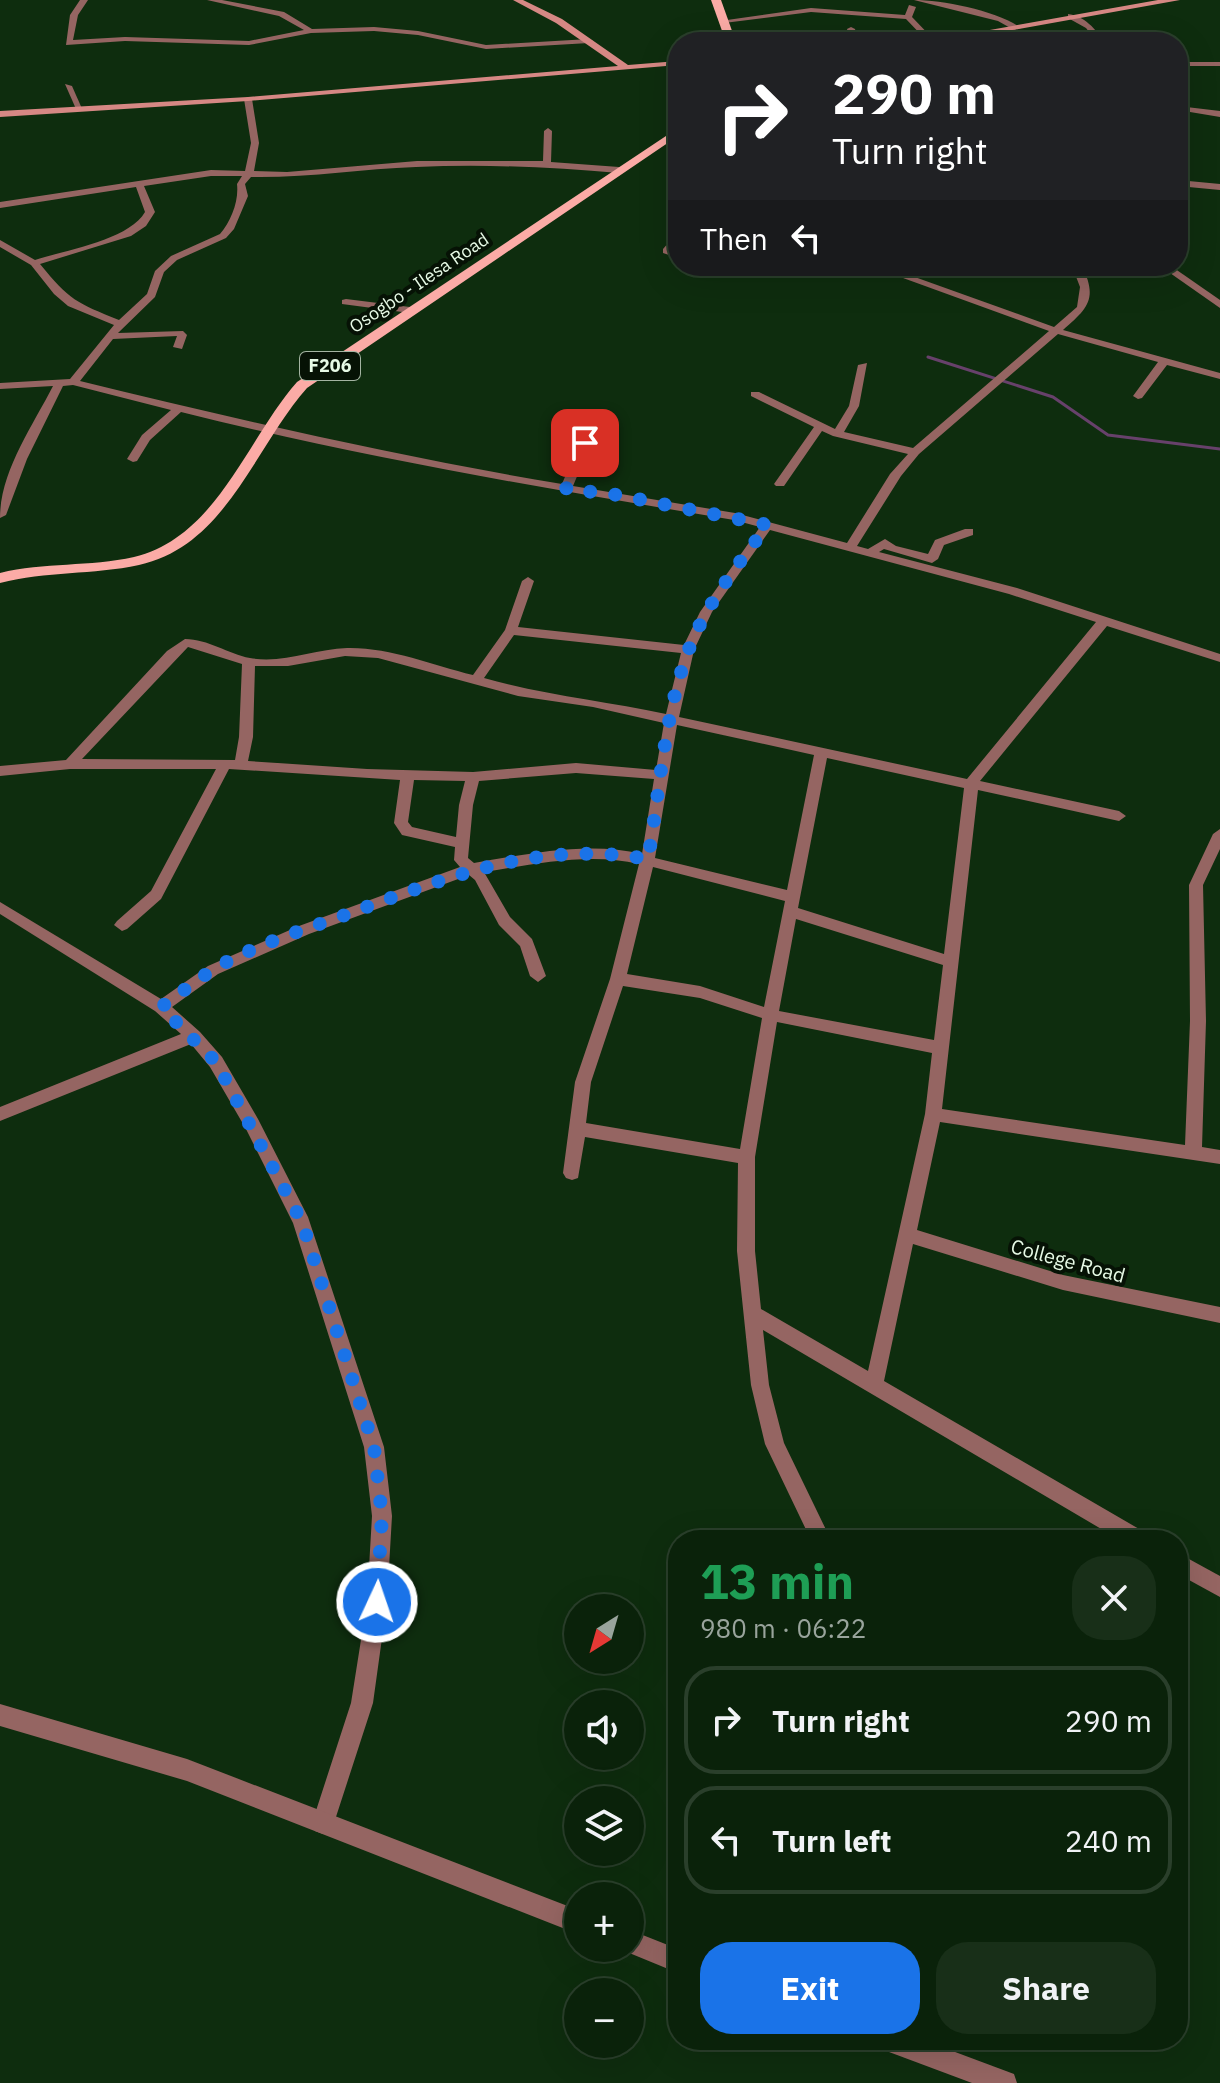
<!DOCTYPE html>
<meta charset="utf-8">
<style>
body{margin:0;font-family:"IBM Plex Sans",sans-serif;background:#182f18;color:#f1f3f6;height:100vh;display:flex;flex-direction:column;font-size:30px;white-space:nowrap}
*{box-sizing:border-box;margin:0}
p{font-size:26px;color:#99a49c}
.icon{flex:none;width:44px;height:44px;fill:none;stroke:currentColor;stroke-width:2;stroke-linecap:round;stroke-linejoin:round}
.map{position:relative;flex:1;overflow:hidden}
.details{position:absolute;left:668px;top:1530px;width:520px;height:520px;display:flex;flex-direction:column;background:#0a220a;border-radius:32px;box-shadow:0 8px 32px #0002,0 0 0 2px #2a3f2b}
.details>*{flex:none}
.guide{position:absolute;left:668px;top:32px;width:520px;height:244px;border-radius:32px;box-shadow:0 8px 32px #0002,0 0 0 2px #2a3f2b;background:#202124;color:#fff;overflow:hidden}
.needle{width:52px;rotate:217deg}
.controls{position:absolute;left:564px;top:1594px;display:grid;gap:16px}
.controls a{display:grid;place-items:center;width:80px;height:80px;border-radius:50%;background:#0a220a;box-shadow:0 8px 32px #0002,0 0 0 2px #2a3f2b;font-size:40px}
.pin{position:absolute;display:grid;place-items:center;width:68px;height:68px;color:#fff;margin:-34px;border-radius:16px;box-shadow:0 4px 12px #0006}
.me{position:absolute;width:88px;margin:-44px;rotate:3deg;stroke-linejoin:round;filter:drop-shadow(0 0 6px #0008)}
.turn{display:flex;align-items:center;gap:28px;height:168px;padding:0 32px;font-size:36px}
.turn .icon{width:104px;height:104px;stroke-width:2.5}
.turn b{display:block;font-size:56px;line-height:68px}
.then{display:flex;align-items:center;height:76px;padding:0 32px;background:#0003;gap:16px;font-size:30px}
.round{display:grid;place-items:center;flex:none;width:84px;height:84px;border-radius:32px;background:#182f18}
.summary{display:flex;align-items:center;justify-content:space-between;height:136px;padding:0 32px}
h1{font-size:48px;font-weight:700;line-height:60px;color:#1e9e55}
.cta{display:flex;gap:16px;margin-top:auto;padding:16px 32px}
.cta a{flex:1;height:92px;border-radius:32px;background:#1a73e8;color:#fff;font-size:32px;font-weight:700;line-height:92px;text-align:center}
.cta a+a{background:#182f18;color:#f1f3f6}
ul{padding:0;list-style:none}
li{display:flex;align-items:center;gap:24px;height:108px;margin:0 16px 12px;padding:0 16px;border:4px solid #2a3f2b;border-radius:32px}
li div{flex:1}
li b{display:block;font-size:30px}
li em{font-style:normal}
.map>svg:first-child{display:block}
</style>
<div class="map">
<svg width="1220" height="2083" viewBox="0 0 1220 2083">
<rect width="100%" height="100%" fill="#0e2d0e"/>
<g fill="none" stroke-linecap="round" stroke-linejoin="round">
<polyline stroke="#67416b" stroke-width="3" points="928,357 1053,397 1108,435 1220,449"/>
<g fill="#956562" fill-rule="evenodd">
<polygon points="80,0 88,0 78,15 73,40 125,37 249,41 304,30 279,16 207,0 222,0 284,12 312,29 374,27 418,31 486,45 589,39 593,41 589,43 486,49 418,35 374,31 311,33 249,45 125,41 66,45 70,15"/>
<path d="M914,0c29,0 84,11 107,28l-7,2 -16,-9z"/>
<polygon points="909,5 916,7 912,17 936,42 928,42 906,19 811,12 724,23 720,21 811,8 905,15"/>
<path d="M1068,14c17,2 27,15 37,28h-8l-11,-14 -18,-10z"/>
<polygon points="851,27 855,29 858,42 850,42 847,29"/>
<rect x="1178" y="62" width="42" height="4"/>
<polygon points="65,84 72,86 83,111 76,109"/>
<path d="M248,97l4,2 7,44 -5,28 33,1 130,-11h126l1,-30 4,-3 4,3 -1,31 68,5 4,3 -4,3c-67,-6 -135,-9 -203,-6 -55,2 -109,11 -165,10l-6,7 3,12 -14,33 -8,9 -49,22 -13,12 -9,25 -37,36 65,-2 4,4 -5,14 -9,-2 4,-11 -64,3 -33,42c160,39 320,76 482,103l17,-41 6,-3 6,3 -18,43 162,27 112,30 43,-69 18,-20 -75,-18 -11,-5 -38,55h-8l-2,-2 40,-57 -63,-31v-4h8l76,37 14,-23 9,-41 9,-2 -8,43 -15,26 69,16 136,-117 -179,-65h14l170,61 23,-20 3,-20 -8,-21h10c16,33 6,42 -19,64l157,43v6l-53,-14 -25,33 -4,1 -5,-3 25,-34 -100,-28 -139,120 -18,22 -44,70 11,3 17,-10 11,7 32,8 7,-14 30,-11h8v6l-29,10 -6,14 -6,4 -48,-14 -5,3 138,36 203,66v8l-113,-36 -127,155 139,30 7,5 -7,5 -141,-31 -36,319 243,36 5,-124 -1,-136 24,-51 7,-5v20l-17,36 3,136 -4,126 18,3v14l-280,-42 -23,108 146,45 157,32v16l-157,-33 -150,-46 -29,137 262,152 3,7h-29l-357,-210 6,55 15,58 47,97h-20l-46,-96 -14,-59 -14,-134 1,-88 -153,-26 -7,41 -6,2 -6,-2 -3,-5 12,-91 35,-103 29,-115c-49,-12 -105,0 -155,8l26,45 22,22 14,37 -8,6 -8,-6 -10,-30 -21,-21 -24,-45 -6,-5 -160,59 -91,40 -46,33 28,25 22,25 36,62 50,98 76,230 8,69 -5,86 -14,101 -39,120 -3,8 -8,3 -8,-3 -3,-8 39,-120 16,-101 5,-86 -8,-69 -71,-224 -47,-94 -36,-62 -19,-23 -191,77v-14l181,-73 -26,-23 -155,-97v-12l161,97 47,-33 91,-40 161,-59 -6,-7 1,-13 -53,-12 -8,-12 6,-43 -171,-11 -68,130 -34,30 -5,2 -8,-6 3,-4 34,-30 65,-122h-146l-70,7v-10l66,-6 101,-109 18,-12c23,0 43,15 65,19 33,6 64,-9 97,-10 42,-1 85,17 126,27l32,-45 17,-49 6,-4 6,4 -16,46 166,18 16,-33 60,-85 -26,-7c-185,-31 -370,-62 -553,-108l-31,28 -13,21 -4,1 -6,-3 15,-24 29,-25 -98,-25 -10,1 -36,73 -21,56 -6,3c0,-46 32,-91 53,-132l-53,3v-6l70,-4 44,-54 -46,-19 -14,-12 -23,-29 -31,-18v-7l35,20c31,-10 94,-20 110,-48l-9,-25 -136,21v-6l211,-32 34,1 6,-28 -7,-44zM211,176h31l-5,8c2,17 -6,37 -17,50l-49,22 -16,15 -8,23 -28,26c-42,-17 -50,-20 -79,-56l91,-28 15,-10 9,-14 -11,-26zM770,530l239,64 87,28 -129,157 -288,-62 15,-67 18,-38zM514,635l167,18 -15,61c-61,-13 -123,-19 -182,-36zM188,647l54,17 -3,73 -4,23 -153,-1zM345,656l33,2 140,38 75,11 71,16 -8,47 -80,-7 -103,9 -106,-3 -119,-8 5,-24 2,-71h33zM677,725l137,30 -27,135 -132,-32zM827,758l137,30 -20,166 -146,-46zM576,773l78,6 -12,75c-54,-13 -114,0 -168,9l-6,-5 5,-53 6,-24zM414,780l51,1 -6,24 -3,32 -44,-10 -4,-5zM653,867l132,34 -21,106 -64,-21 -73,-12zM796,919l147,46 -9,75 -155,-29zM623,986l77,12 62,20 -22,131 -154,-26 5,-41zM777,1022l155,31 -7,61 -57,257 -107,-62 -6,-58v-94z"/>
<polygon points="1178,106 1220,111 1220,117 1178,110"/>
<polygon points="1178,180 1220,184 1220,190 1178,186"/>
<polygon points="678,232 678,241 672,250 678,252 678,258 663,253 663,249"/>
<polygon points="738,266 805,270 818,266 833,266 805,276 743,269"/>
<polygon points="1160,266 1171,266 1220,300 1220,308"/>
<polygon points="346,299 410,307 415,310 410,313 342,304 342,300"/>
<polygon points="1178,1553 1220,1576 1220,1597 1178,1574"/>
</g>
<g fill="#956562" fill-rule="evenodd">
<polygon points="0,1704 187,1759 578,1910 578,1934 187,1781 0,1726"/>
<polygon points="630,1930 678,1949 678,1973 622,1950 621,1948 630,1948"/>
<polygon points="878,2040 923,2040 1014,2074 1017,2083 972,2083 881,2049"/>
</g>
<g fill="#d68884" fill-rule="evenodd">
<polygon points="513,0 523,0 562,19 628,65 678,61 678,65 248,101 0,117 0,111 248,97 618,66 556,23"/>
<polygon points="1158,0 1180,0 957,40 922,42"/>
</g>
<g fill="#fbaba6" fill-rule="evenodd">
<polygon points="711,0 721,0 736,42 726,42"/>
<path d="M678,128v8l-371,252c-53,60 -81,158 -168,177 -46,10 -93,6 -139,18v-10c44,-11 90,-6 134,-16 83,-20 112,-117 163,-175z"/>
</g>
</g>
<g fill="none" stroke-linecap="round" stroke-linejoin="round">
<path stroke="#1a73e8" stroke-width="14" stroke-dasharray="0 25.2" d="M377,1602l5,-86 -8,-69 -72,-225 -86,-160 -55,-55c17,-12 33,-25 50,-36 45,-28 103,-44 153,-63 94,-35 181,-67 284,-49 12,-68 16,-145 41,-210 18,-46 49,-85 79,-124l-156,-31 -46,-5 19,-46"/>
</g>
<g text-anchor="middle" stroke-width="8" stroke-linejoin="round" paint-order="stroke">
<g font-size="18" fill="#e7fae6" stroke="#061205">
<text transform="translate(419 283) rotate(-34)" y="6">Osogbo - Ilesa Road</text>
</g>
<rect fill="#061205" stroke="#a4b4a2" stroke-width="2" x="300" y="352" width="60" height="28" rx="6"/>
<g font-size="18" font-weight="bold" fill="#e7fae6">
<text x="330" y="372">F206</text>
</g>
<g font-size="20" fill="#e7fae6" stroke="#061205">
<text transform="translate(1068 1261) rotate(15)" y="7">College Road</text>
</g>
</g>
</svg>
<div class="controls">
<a><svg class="needle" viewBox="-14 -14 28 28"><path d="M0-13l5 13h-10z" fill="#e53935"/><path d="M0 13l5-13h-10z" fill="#99a49c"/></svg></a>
<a><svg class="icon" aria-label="sound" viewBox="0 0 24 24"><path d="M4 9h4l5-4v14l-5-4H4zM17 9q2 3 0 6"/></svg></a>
<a><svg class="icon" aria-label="layers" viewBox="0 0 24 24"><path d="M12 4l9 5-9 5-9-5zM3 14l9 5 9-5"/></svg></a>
<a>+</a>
<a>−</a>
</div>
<div class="pin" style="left:585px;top:443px;background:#d93025"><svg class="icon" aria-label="arrive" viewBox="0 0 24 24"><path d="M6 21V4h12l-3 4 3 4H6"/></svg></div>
<svg class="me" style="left:377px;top:1602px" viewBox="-20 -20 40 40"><circle r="17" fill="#1a73e8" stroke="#fff" stroke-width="3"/><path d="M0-11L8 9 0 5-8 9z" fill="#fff"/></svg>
<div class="guide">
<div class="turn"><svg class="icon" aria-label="right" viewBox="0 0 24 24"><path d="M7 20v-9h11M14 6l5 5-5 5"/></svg><div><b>290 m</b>Turn right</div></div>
<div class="then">Then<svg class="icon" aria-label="left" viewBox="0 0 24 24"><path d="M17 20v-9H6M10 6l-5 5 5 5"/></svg></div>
</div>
<section class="details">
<div class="summary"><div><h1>13 min</h1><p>980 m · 06:22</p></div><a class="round"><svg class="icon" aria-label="close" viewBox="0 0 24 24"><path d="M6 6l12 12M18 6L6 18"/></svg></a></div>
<ul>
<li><svg class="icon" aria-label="right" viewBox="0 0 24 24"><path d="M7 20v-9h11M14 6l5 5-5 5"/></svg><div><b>Turn right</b></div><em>290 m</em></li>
<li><svg class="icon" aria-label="left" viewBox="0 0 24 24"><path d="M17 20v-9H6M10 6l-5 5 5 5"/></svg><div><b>Turn left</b></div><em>240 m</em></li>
</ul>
<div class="cta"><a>Exit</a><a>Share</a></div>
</section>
</div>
